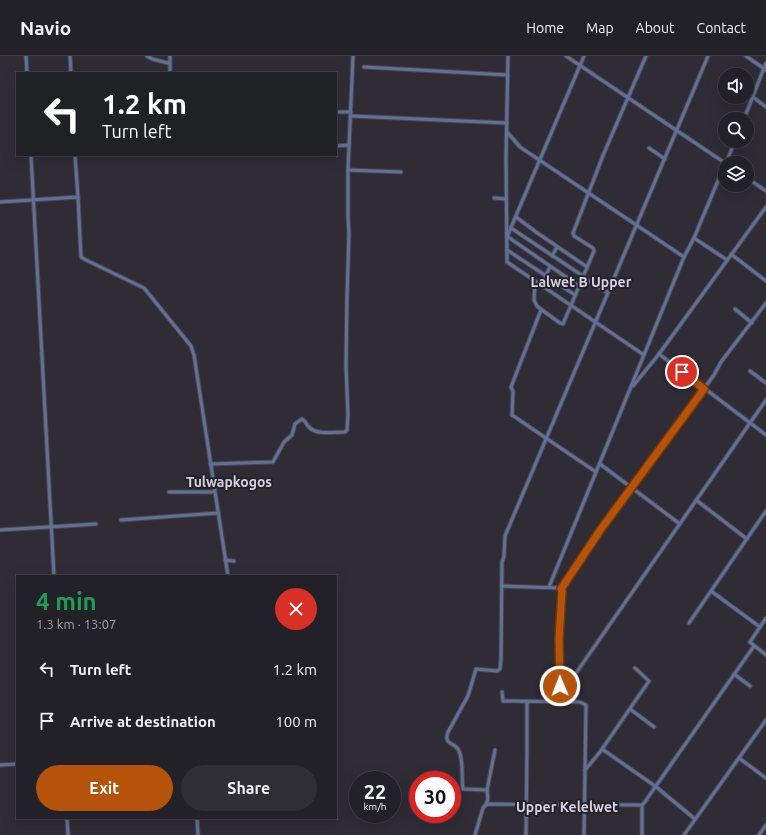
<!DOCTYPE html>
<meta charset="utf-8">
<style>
body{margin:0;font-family:Ubuntu,sans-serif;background:#2f2e34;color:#f1f3f6;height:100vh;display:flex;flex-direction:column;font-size:15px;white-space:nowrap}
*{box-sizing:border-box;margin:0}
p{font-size:13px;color:#a3a3a8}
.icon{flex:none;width:22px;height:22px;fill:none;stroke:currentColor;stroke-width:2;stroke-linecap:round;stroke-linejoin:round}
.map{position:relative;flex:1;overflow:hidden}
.side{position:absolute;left:16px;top:519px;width:321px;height:244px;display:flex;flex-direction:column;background:#232128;border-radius:0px;box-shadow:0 4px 16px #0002,0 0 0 1px #403e45}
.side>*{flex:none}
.hud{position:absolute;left:16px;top:16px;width:321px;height:84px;border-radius:0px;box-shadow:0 4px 16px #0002,0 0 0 1px #403e45;background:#202124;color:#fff;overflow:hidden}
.tools{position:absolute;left:718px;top:12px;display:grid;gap:8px}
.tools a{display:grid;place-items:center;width:36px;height:36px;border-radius:50%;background:#232128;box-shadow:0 4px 16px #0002,0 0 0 1px #403e45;font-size:20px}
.speed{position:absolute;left:349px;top:715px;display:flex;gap:8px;font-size:20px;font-weight:700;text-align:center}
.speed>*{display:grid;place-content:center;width:52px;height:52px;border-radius:50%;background:#232128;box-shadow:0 4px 16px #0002,0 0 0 1px #403e45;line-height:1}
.speed small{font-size:10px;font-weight:400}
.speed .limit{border:6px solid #d22;background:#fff;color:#111}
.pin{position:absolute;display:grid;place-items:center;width:34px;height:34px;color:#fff;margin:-17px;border:2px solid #fff;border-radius:50%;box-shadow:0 1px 4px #0007}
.me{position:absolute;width:44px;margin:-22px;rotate:359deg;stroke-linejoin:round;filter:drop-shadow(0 0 3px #0008)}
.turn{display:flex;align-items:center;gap:14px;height:84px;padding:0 20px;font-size:18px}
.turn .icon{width:52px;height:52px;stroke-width:2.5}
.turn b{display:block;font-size:28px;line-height:34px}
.round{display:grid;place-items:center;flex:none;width:42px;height:42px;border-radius:21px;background:#2f2e34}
.headline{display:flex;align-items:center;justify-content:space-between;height:68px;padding:0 20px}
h1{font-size:24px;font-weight:600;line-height:30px;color:#1e9e55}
.cta{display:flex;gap:8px;margin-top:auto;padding:8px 20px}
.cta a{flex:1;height:46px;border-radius:24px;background:#b45309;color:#fff;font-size:16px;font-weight:600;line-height:46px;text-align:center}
.cta a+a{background:#2f2e34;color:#f1f3f6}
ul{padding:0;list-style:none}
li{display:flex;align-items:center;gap:12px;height:52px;padding:0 20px}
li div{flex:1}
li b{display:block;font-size:15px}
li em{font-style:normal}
header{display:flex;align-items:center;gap:24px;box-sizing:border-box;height:56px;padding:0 20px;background:#232128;border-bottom:1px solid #403e45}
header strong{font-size:19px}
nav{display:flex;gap:22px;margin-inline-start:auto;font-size:14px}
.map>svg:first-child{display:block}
</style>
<header>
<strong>Navio</strong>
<nav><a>Home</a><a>Map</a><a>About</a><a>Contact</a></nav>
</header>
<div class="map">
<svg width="766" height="779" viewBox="0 0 766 779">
<rect width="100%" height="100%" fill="#2f2c36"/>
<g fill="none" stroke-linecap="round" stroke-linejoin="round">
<defs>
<g id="minor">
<polyline points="26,0 27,17"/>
<polyline points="70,0 71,17"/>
<polyline points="147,0 152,3 168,7 170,5 170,0"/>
<polyline points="508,0 506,102 507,206 644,299"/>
<polyline points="566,0 725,107"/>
<polyline points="746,0 766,14"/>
<polyline points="170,7 170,17"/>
<polyline points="364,11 508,19"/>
<polyline points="753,41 766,51"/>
<polyline points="336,56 351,56"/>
<polyline points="351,60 507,67"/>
<polyline points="744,63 766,7"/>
<polyline points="507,76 520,91 684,201"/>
<polyline points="336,90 349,89"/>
<polyline points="649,92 665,103"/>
<polyline points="31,99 54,520"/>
<polyline points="75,99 78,141"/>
<polyline points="726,107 735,85"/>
<polyline points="348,114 401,116"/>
<polyline points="747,122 766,135"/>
<polyline points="494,142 506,143"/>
<polyline points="0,146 78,141 81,201 86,204 144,232 191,290 194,299 228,520"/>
<polyline points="516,161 536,176 587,211"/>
<polyline points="511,172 583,220"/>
<polyline points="507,181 584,0"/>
<polyline points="508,181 579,230"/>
<polyline points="694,182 727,204"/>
<polyline points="507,194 575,239"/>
<polyline points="731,198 766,225"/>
<polyline points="552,200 557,191"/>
<polyline points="582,221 608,237"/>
<polyline points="535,225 534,244 537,250 542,254 560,267 563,268 594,195 593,192 574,180 573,177 604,97 646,0"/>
<polyline points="541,229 550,211"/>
<polyline points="735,253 752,267"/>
<polyline points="541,254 511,331 513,335 512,359 596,416"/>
<polyline points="659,298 766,379"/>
<polyline points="750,315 766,327"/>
<polyline points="633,330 659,298 766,151"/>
<path d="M210,408l63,-2 11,-20 8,-7 3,-11 7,-5c4,2 4,6 8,9 8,7 25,4 35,4l2,-2 1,-15 -2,-49 1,-70 2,-62 -1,-17v-47l5,-114"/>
<polyline points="600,408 680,468"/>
<polyline points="169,436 214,436"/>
<polyline points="696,444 747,483"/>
<polyline points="121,464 218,457"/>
<polyline points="0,474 96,468"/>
<polyline points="225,504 234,505"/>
<polyline points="502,530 560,532 562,535 559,582 559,646"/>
<polyline points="549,531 684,201 694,182 725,108"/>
<polyline points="561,533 601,473 714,319 721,306 766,247"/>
<polyline points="711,535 760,571"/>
<polyline points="766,562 750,586 766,599"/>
<polyline points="689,567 766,455"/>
<polyline points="734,618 750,630"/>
<polyline points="502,636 503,645 580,646 586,649 584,779"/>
<polyline points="560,640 766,344"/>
<polyline points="630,653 654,671"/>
<polyline points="602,693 655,730 695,763"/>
<path d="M495,694l-8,40 -24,-1c-2,-12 1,-26 -4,-38 -4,-10 -16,-5 -11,-19l20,-36 8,-27 21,2 3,-2 1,-10 1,-97 2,-6 1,-20 203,-480"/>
<polyline points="739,702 766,722"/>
<polyline points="0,709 17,708"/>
<polyline points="585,714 600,696 649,625 635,612"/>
<polyline points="486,749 487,748 642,749"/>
<polyline points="67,762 68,779"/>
<polyline points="197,762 198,779"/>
<path d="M475,779l8,-27c6,-5 5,-11 4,-18"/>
<polyline points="526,779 527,692 527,646"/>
<polyline points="642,779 642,749 644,747 754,590"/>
<polyline points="684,779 766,664"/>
<polyline points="759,779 766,769"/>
</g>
</defs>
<use href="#minor" stroke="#4b4852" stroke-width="5"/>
<use href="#minor" stroke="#5f7099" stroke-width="3"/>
</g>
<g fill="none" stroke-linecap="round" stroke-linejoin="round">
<defs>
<polyline id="route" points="560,630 559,582 562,535 561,533 601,473 704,333 682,316"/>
</defs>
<use href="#route" stroke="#753606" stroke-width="10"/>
<use href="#route" stroke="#b45309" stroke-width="7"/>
</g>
<g text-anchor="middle" stroke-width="4" stroke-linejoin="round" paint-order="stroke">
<g font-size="14" font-weight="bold" fill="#d6d3e0" stroke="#25222c">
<text x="581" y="231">Lalwet B Upper</text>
<text x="229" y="431">Tulwapkogos</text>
<text x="567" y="756">Upper Kelelwet</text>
</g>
</g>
</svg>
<div class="tools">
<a><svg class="icon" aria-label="sound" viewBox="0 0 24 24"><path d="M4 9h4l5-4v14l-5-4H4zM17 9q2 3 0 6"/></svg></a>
<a><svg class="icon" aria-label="search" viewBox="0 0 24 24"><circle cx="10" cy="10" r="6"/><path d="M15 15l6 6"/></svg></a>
<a><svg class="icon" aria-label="layers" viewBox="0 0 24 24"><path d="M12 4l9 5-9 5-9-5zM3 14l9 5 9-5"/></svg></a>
</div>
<div class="speed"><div>22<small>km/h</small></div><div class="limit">30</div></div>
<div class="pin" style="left:682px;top:316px;background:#d93025"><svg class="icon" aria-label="arrive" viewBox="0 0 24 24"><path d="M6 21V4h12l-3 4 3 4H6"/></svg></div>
<svg class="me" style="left:560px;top:630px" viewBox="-20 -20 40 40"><circle r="17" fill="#b45309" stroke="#fff" stroke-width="3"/><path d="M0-11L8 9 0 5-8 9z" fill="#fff"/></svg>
<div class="hud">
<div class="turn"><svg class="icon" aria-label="left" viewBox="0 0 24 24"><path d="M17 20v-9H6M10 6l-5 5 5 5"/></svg><div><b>1.2 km</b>Turn left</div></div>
</div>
<section class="side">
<div class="headline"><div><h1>4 min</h1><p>1.3 km · 13:07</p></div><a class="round" style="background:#d93025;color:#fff"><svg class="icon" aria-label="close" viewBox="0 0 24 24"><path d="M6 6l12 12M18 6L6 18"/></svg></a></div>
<ul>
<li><svg class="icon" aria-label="left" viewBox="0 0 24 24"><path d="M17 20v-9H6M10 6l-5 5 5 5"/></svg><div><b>Turn left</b></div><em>1.2 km</em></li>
<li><svg class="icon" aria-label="arrive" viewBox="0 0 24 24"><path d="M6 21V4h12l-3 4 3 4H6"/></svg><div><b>Arrive at destination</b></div><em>100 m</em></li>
</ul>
<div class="cta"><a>Exit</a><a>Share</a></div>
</section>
</div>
